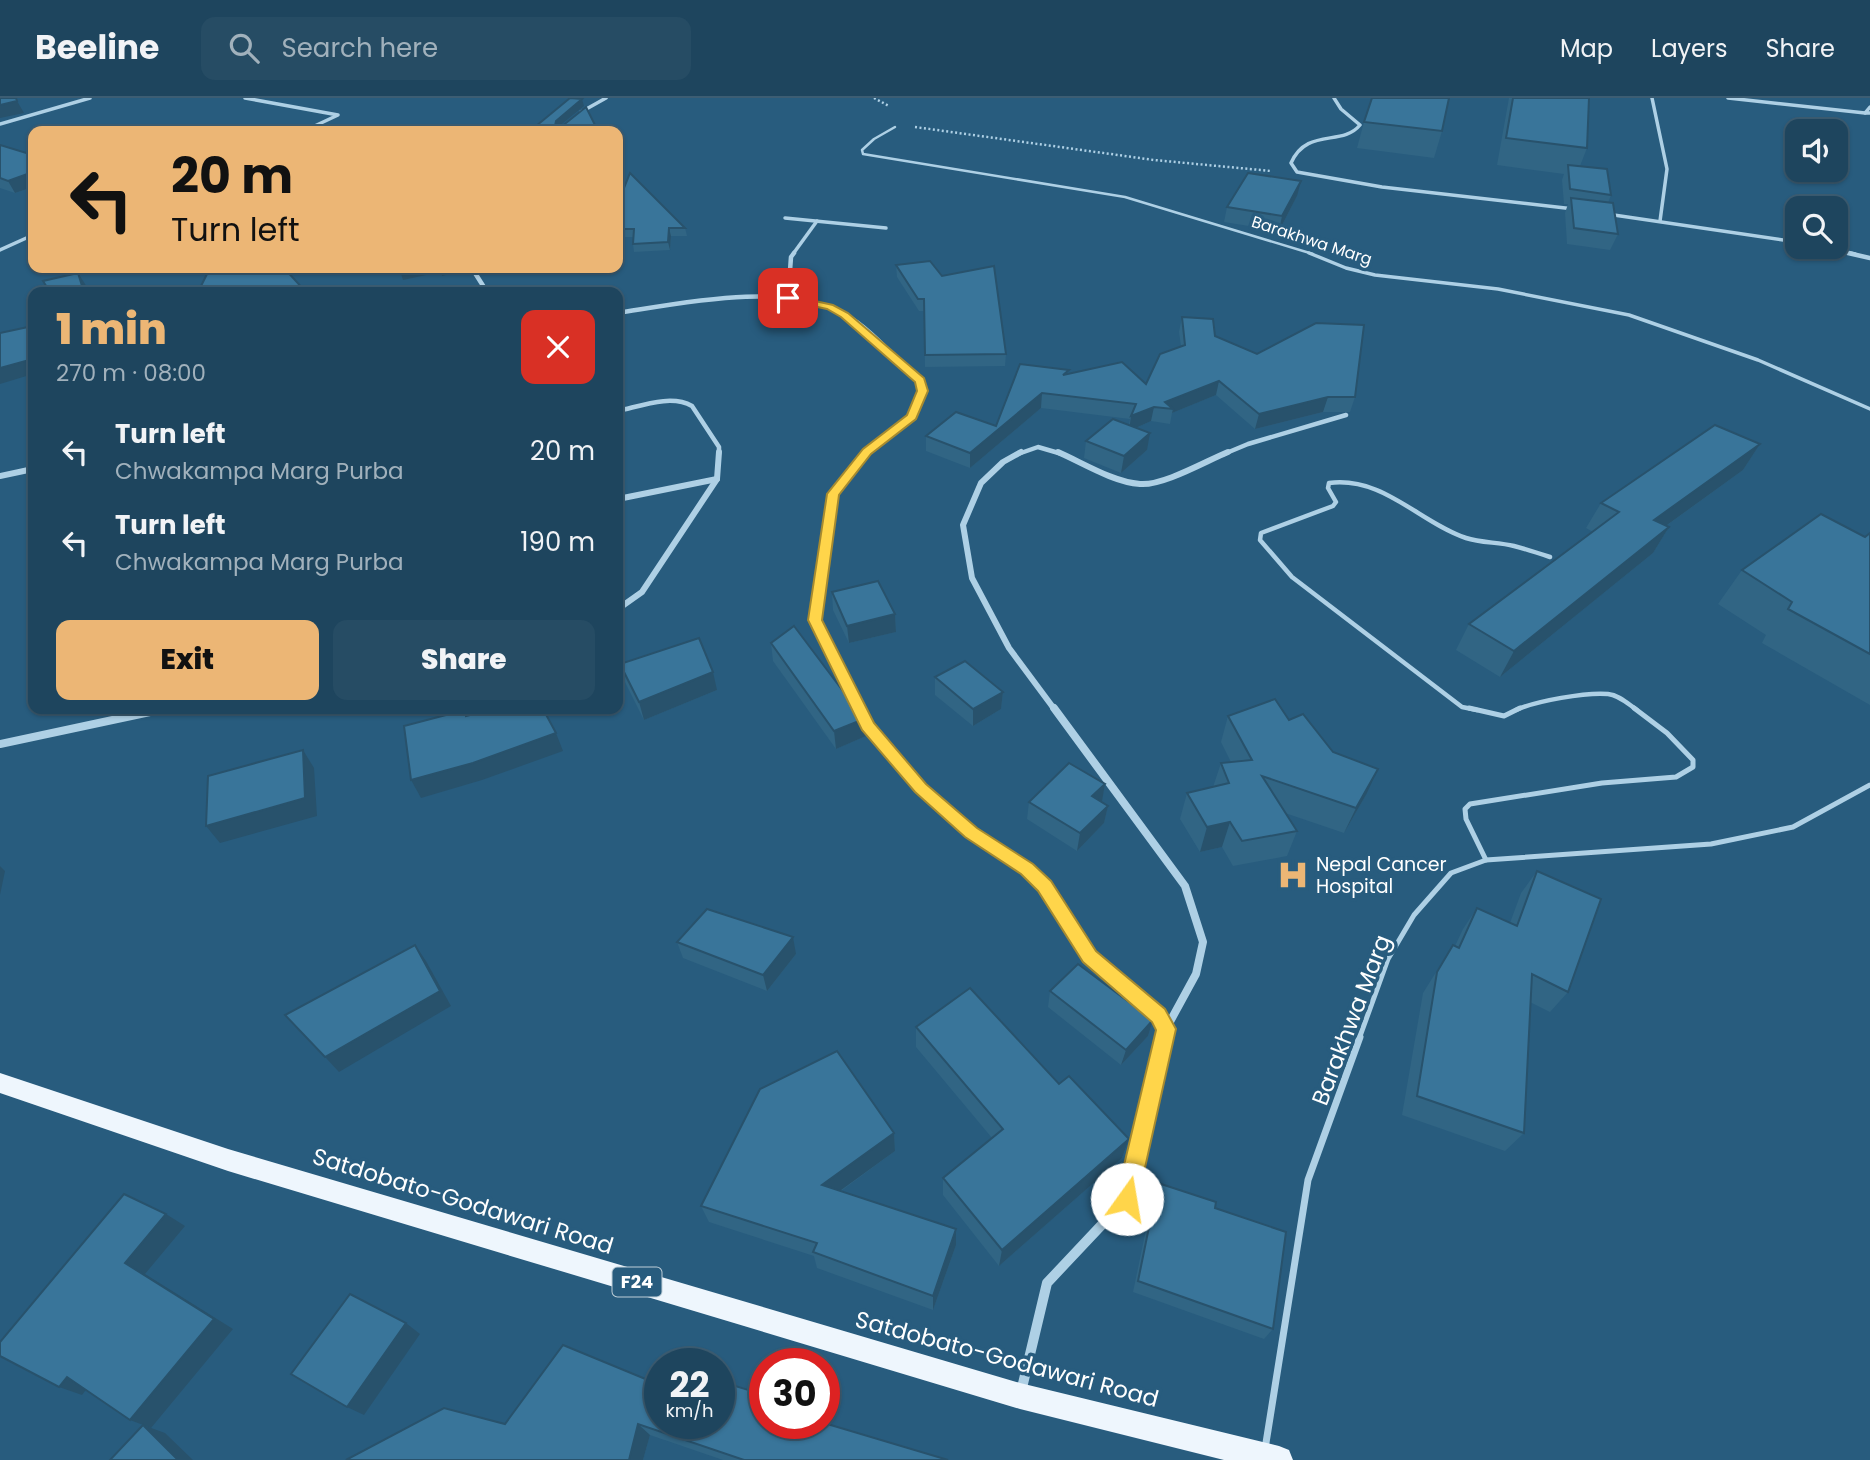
<!DOCTYPE html>
<meta charset="utf-8">
<style>
body{margin:0;font-family:Poppins,sans-serif;background:#264c64;color:#f1f3f6;height:100vh;display:flex;flex-direction:column;font-size:26px;white-space:nowrap}
*{box-sizing:border-box;margin:0}
p{font-size:23px;color:#a1b1bc}
.icon{flex:none;width:38px;height:38px;fill:none;stroke:currentColor;stroke-width:2;stroke-linecap:round;stroke-linejoin:round}
.map{position:relative;flex:1;overflow:hidden}
.side{position:absolute;left:28px;top:189px;width:595px;height:427px;display:flex;flex-direction:column;background:#1e455e;border-radius:14px;box-shadow:0 2px 5px #0004,0 0 0 2px #3c5d73}
.side>*{flex:none}
.guide{position:absolute;left:28px;top:28px;width:595px;height:147px;border-radius:14px;box-shadow:0 2px 5px #0004,0 0 0 2px #3c5d73;background:#ecb675;color:#111;overflow:hidden}
.controls{position:absolute;left:1785px;top:21px;display:grid;gap:14px}
.controls a{display:grid;place-items:center;width:63px;height:63px;border-radius:14px;background:#1e455e;box-shadow:0 2px 5px #0004,0 0 0 2px #3c5d73;font-size:35px}
.speed{position:absolute;left:644px;top:1250px;display:flex;gap:14px;font-size:35px;font-weight:700;text-align:center}
.speed>*{display:grid;place-content:center;width:91px;height:91px;border-radius:50%;background:#1e455e;box-shadow:0 2px 5px #0004,0 0 0 2px #3c5d73;line-height:1}
.speed small{font-size:18px;font-weight:400}
.speed .limit{border:10px solid #d22;background:#fff;color:#111}
.pin{position:absolute;display:grid;place-items:center;width:60px;height:60px;color:#fff;margin:-30px;border-radius:14px;box-shadow:0 4px 10px #0006}
.me{position:absolute;width:77px;margin:-38px;rotate:13deg;stroke-linejoin:round;filter:drop-shadow(0 0 5px #0008)}
.turn{display:flex;align-items:center;gap:24px;height:147px;padding:0 28px;font-size:32px}
.turn .icon{width:91px;height:91px;stroke-width:2.5}
.turn b{display:block;font-size:49px;line-height:60px}
.round{display:grid;place-items:center;flex:none;width:74px;height:74px;border-radius:14px;background:#264c64}
.head{display:flex;align-items:center;justify-content:space-between;height:119px;padding:0 28px}
h1{font-size:42px;font-weight:800;line-height:52px;color:#ecb675}
.button{display:flex;gap:14px;margin-top:auto;padding:14px 28px}
.button a{flex:1;height:80px;border-radius:14px;background:#ecb675;color:#111;font-size:28px;font-weight:800;line-height:80px;text-align:center}
.button a+a{background:#264c64;color:#f1f3f6}
ul{padding:0;list-style:none}
li{display:flex;align-items:center;gap:21px;height:91px;padding:0 28px}
li div{flex:1}
li b{display:block;font-size:26px}
li em{font-style:normal}
header{display:flex;align-items:center;gap:42px;box-sizing:border-box;height:98px;padding:0 35px;background:#1e455e;border-bottom:2px solid #3c5d73}
header strong{font-size:33px}
nav{display:flex;gap:38px;margin-inline-start:auto;font-size:24px}
.search{width:490px;height:63px;background:#264c64;display:flex;align-items:center;gap:18px;box-sizing:border-box;padding:0 24px;border-radius:14px;color:#a1b1bc;font-size:26px}
.map>svg:first-child{display:block}
</style>
<header>
<strong>Beeline</strong>
<div class="search"><svg class="icon" aria-label="search" viewBox="0 0 24 24"><circle cx="10" cy="10" r="6"/><path d="M15 15l6 6"/></svg>Search here</div>
<nav><a>Map</a><a>Layers</a><a>Share</a></nav>
</header>
<div class="map">
<svg width="1870" height="1362" viewBox="0 0 1870 1362">
<rect width="100%" height="100%" fill="#285c7e"/>
<g fill="none" stroke-linecap="round" stroke-linejoin="round">
<g stroke="#aed0e5" stroke-width="2.5" stroke-dasharray="2 2.5" stroke-linecap="butt">
<polyline points="874,0 889,8"/>
<polyline points="915,29 1154,62 1271,73"/>
</g>
<polyline stroke="#aed0e5" stroke-width="2.5" points="895,29 874,41 862,52 863,56 1125,99 1313,156"/>
<polyline stroke="#aed0e5" stroke-width="3.5" points="1309,155 1346,170 1375,177 1498,191 1629,217 1758,262 1870,311"/>
<g stroke="#aed0e5" stroke-width="4.5">
<path d="M1477,612l-15,-3 -170,-130 -32,-37 1,-7 72,-27 3,-4 -8,-14 1,-5c54,-7 90,39 137,55 15,5 32,4 48,8 12,3 24,7 36,11"/>
<path d="M1516,612c20,-9 70,-18 92,-16 11,1 20,10 29,16"/>
</g>
<g stroke="#aed0e5" stroke-width="5">
<polyline points="1469,610 1504,618 1520,610"/>
<polyline points="1486,762 1466,721 1465,711 1470,706 1602,685 1676,679 1693,669 1693,662 1667,635 1634,610"/>
<polyline points="1359,941 1388,861 1414,817 1451,775 1486,762 1711,746 1793,729 1870,687"/>
</g>
<polyline stroke="#aed0e5" stroke-width="7" points="1265,1351 1308,1082 1360,939"/>
<g stroke="#aed0e5" stroke-width="3.5">
<polyline points="245,0 338,17 304,33"/>
<path d="M1334,0l7,11 19,16c-18,22 -53,2 -69,38l6,9 85,15 192,22"/>
<polyline points="1652,0 1667,71 1660,123"/>
<polyline points="1728,0 1865,15"/>
<polyline points="1870,9 1865,15 1870,15"/>
<polyline points="581,14 606,0"/>
<polyline points="0,26 90,0"/>
<polyline points="205,33 235,33"/>
<polyline points="1607,116 1797,144"/>
<polyline points="785,120 886,130"/>
<polyline points="1825,149 1855,156"/>
<polyline points="0,152 33,137"/>
<polyline points="793,156 817,123"/>
</g>
<g stroke="#aed0e5" stroke-width="4.5">
<polyline points="1848,155 1870,160"/>
<polyline points="487,194 475,175 508,170"/>
<polyline points="788,200 791,159 794,155"/>
<path d="M618,215c64,-10 167,-32 226,1 29,16 51,45 76,67 7,35 -33,52 -55,73"/>
<path d="M618,313c23,-5 53,-17 74,-5l27,41v7"/>
<polyline points="1018,356 1038,349 1062,356"/>
<polyline points="1224,356 1248,346 1346,317"/>
</g>
<g stroke="#aed0e5" stroke-width="6">
<polyline points="1021,354 1003,364 981,385 963,427 972,480 1009,550 1055,612"/>
<path d="M1058,354c25,11 55,30 82,32 23,2 66,-23 88,-32"/>
<polyline points="0,378 33,371"/>
<polyline points="618,401 717,381"/>
<polyline points="618,511 642,494 717,381 719,354"/>
<polyline points="158,612 164,611"/>
<polyline points="860,612 815,521 833,396 867,354"/>
</g>
<g stroke="#aed0e5" stroke-width="8">
<path d="M859,610c22,45 73,98 114,126 24,17 50,29 70,50 19,20 28,50 45,72 23,28 59,42 78,73l-2,10"/>
<polyline points="1054,610 1185,788 1203,844 1196,876 1166,931"/>
<polyline points="0,646 164,611"/>
</g>
<polyline stroke="#aed0e5" stroke-width="10" points="1021,1294 1047,1185 1127,1100 1164,939"/>
<polygon fill="#eef6fd" fill-rule="evenodd" points="0,975 228,1051 1020,1285 1279,1348 1289,1352 1293,1362 1224,1362 1020,1311 228,1073 0,995"/>
</g>
<g fill="#316584">
<polygon points="1509,0 1589,0 1587,50 1580,68 1611,97 1608,105 1618,136 1610,152 1567,146 1565,115 1568,106 1564,106 1562,82 1564,76 1497,67"/>
<polygon points="1364,24 1442,33 1434,60 1357,50"/>
<polygon points="0,47 33,57 33,89 15,95 0,90"/>
<polygon points="618,77 624,90 685,130 687,138 671,138 670,152 634,154 633,146 633,139 618,139"/>
<polygon points="1297,98 1279,133 1224,124 1227,109"/>
<polygon points="896,167 942,178 1006,256 1005,268 925,269 924,213 919,213 897,179"/>
<polygon points="1182,219 1215,238 1355,299 1350,314 1323,314 1255,331 1216,297 1172,315 1170,326 1151,323 1136,330 1147,352 1121,375 1084,360 1086,343 1129,327 1130,321 1041,310 970,370 926,353 926,338 996,328 1069,276 1146,286 1181,248 1179,234"/>
<polygon points="1760,346 1743,372 1666,428 1669,429 1653,455 1500,579 1456,552 1469,526 1593,434 1586,430 1601,405"/>
<polygon points="1870,435 1870,607 1762,545 1766,537 1718,506 1742,472 1865,439"/>
<polygon points="832,494 895,516 896,534 849,545 833,512"/>
<polygon points="771,545 866,638 836,651 773,563"/>
<polygon points="620,566 717,592 644,622 625,584"/>
<polygon points="935,579 1003,594 1001,611 973,628 935,597"/>
<polygon points="1228,618 1289,622 1366,697 1344,735 1285,715 1297,733 1287,758 1233,768 1222,749 1200,754 1180,721 1187,695 1213,689 1221,665 1231,664 1221,644"/>
<polygon points="1105,686 1101,704 1108,708 1104,725 1077,753 1027,721 1029,704"/>
<polygon points="1537,773 1568,894 1550,914 1530,904 1524,1035 1505,1053 1402,1017 1423,895 1453,847 1455,848 1463,831 1477,810 1510,825 1521,795"/>
<polygon points="677,844 796,856 767,893 683,860"/>
<polygon points="1050,893 1153,922 1148,938 1121,967 1048,909"/>
<polygon points="916,929 1059,986 1129,1041 1122,1060 999,1168 943,1097 943,1080 992,1040 916,949"/>
<polygon points="894,1035 895,1053 841,1093 956,1147 933,1212 817,1170 814,1158 709,1124 701,1108"/>
<polygon points="1158,1085 1215,1110 1273,1231 1264,1241 1133,1194 1153,1098"/>
<polygon points="660,1287 765,1325 948,1362 723,1362 650,1337 643,1362 346,1362 505,1326"/>
</g>
<g fill="#28526c">
<polygon points="582,1 584,8 557,30 555,28 556,23"/>
<polygon points="17,3 24,15 0,20 0,7"/>
<polygon points="33,74 33,89 15,95 8,83"/>
<polygon points="1301,83 1297,98 1279,133 1282,118"/>
<polygon points="669,130 671,138 670,152 668,144"/>
<polygon points="399,170 438,170 440,174 403,182"/>
<polygon points="440,170 475,170 442,178"/>
<polygon points="78,175 87,189 88,194 83,191"/>
<polygon points="28,229 33,236 33,251"/>
<polygon points="33,261 33,276 0,286 0,270"/>
<polygon points="1219,283 1216,297 1172,315 1173,311 1165,304"/>
<polygon points="1042,295 1041,310 970,370 970,355"/>
<polygon points="1328,299 1323,314 1255,331 1259,316"/>
<polygon points="1154,309 1151,323 1129,333 1131,318"/>
<polygon points="1150,335 1147,352 1121,375 1124,358"/>
<polygon points="1760,346 1743,372 1638,448 1654,422"/>
<polygon points="1669,429 1653,455 1500,579 1514,553"/>
<polygon points="895,516 896,534 849,545 847,528"/>
<polygon points="713,574 717,592 644,622 639,604"/>
<polygon points="1003,594 1001,611 973,628 973,611"/>
<polygon points="864,621 866,638 836,651 834,633"/>
<polygon points="556,635 563,653 482,682 421,700 411,682"/>
<polygon points="303,652 314,670 317,718 220,745 206,728"/>
<polygon points="1378,671 1366,697 1344,735 1356,710"/>
<polygon points="1105,686 1102,703 1089,716 1092,698"/>
<polygon points="1108,708 1104,725 1077,753 1080,735"/>
<polygon points="1230,724 1222,749 1200,754 1207,729"/>
<polygon points="0,768 5,773 0,797"/>
<polygon points="793,839 796,856 767,893 763,877"/>
<polygon points="415,847 426,863 451,908 339,974 325,959"/>
<polygon points="1153,922 1148,938 1121,967 1126,952"/>
<polygon points="894,1035 895,1053 826,1103 822,1087"/>
<polygon points="1129,1041 1122,1060 999,1168 1002,1152"/>
<polygon points="166,1116 185,1128 145,1176 233,1231 151,1330 130,1322 125,1165"/>
<polygon points="956,1131 956,1147 933,1212 933,1198"/>
<polygon points="406,1225 420,1236 364,1317 347,1309"/>
<polygon points="67,1279 89,1288 82,1297 59,1289"/>
<polygon points="638,1326 650,1337 643,1362 629,1362"/>
<polygon points="143,1327 165,1335 193,1362 178,1362"/>
</g>
<g fill="#39759a" stroke="#28526c" stroke-width="2">
<polygon points="0,0 16,0 17,3 0,7"/>
<polygon points="570,0 582,1 556,23 555,28 561,29 586,9 598,33 530,33"/>
<polygon points="1372,0 1449,0 1442,33 1364,24"/>
<polygon points="1513,0 1589,0 1587,50 1506,40"/>
<polygon points="0,47 33,57 33,74 8,83 0,80"/>
<polygon points="1568,67 1607,71 1611,97 1570,91"/>
<polygon points="630,75 685,130 669,130 668,144 633,146 634,131 618,131 618,104 620,99 618,98 618,77 624,90"/>
<polygon points="1248,75 1301,83 1282,118 1227,109"/>
<polygon points="1571,100 1613,105 1618,136 1574,130"/>
<polygon points="930,163 942,178 994,168 1006,256 925,257 924,201 918,201 896,167"/>
<polygon points="210,170 284,170 306,194 187,194 199,192"/>
<polygon points="78,175 83,191 93,189 94,194 50,194 43,183"/>
<polygon points="1182,219 1213,221 1215,238 1257,256 1316,225 1364,227 1355,299 1328,299 1259,316 1219,283 1165,304 1173,311 1154,309 1131,318 1136,306 1042,295 970,355 926,338 956,314 996,328 1020,266 1069,272 1063,277 1122,264 1146,286 1160,256 1185,247"/>
<polygon points="28,229 33,251 33,261 0,270 0,235"/>
<polygon points="1113,321 1150,335 1124,358 1086,343"/>
<polygon points="1715,327 1760,346 1654,422 1669,429 1514,553 1469,526 1619,414 1601,405"/>
<polygon points="1821,416 1865,439 1870,435 1870,556 1788,511 1792,504 1742,472"/>
<polygon points="878,483 895,516 847,528 832,494"/>
<polygon points="794,528 864,621 834,633 771,545"/>
<polygon points="699,540 713,574 639,604 620,566"/>
<polygon points="965,563 1003,594 973,611 935,579"/>
<polygon points="1275,601 1289,622 1303,616 1333,654 1378,671 1356,710 1262,678 1297,733 1242,743 1230,724 1207,729 1187,695 1229,685 1221,665 1252,662 1228,618"/>
<polygon points="494,611 543,611 556,635 473,665 411,682 404,628 465,612 466,618"/>
<polygon points="303,652 305,700 206,728 208,678"/>
<polygon points="1069,665 1105,686 1092,698 1108,708 1080,735 1029,704"/>
<polygon points="1537,773 1601,801 1568,894 1532,876 1524,1035 1417,998 1437,874 1453,847 1459,850 1477,810 1517,828"/>
<polygon points="707,811 793,839 763,877 677,844"/>
<polygon points="415,847 440,893 325,959 285,917"/>
<polygon points="1078,866 1153,922 1126,952 1050,893"/>
<polygon points="970,890 1059,986 1069,978 1129,1041 1002,1152 943,1080 1003,1031 916,929"/>
<polygon points="837,953 894,1035 822,1087 956,1131 933,1198 813,1154 817,1145 701,1108 760,991"/>
<polygon points="1158,1085 1216,1104 1215,1110 1286,1134 1273,1231 1138,1183"/>
<polygon points="124,1096 166,1116 125,1165 214,1221 130,1322 67,1279 59,1289 0,1258 0,1244"/>
<polygon points="350,1196 406,1225 347,1309 291,1276"/>
<polygon points="563,1247 660,1287 660,1325 719,1325 719,1283 765,1297 765,1325 824,1325 948,1362 744,1362 638,1326 629,1362 346,1362 444,1310 505,1326"/>
<polygon points="143,1327 178,1362 110,1362"/>
</g>
<polygon fill="#ffd54a" stroke="#a68a30" stroke-width="2" points="788,197 833,207 848,215 924,280 928,293 916,321 871,356 839,397 822,522 874,625 926,686 977,730 1033,766 1051,783 1096,853 1165,911 1176,931 1138,1101 1135,1108 1127,1111 1119,1108 1116,1101 1156,932 1152,924 1083,864 1038,793 1021,776 965,739 915,694 862,632 808,522 827,396 863,351 907,317 917,293 915,284 841,219 827,211 784,202 784,198"/>
<defs>
<symbol id="hospital-bare" viewBox="-9 -9 18 18"><path d="M-5-5h3v3.5h4V-5h3V5h-3V1.5h-4V5h-3Z" fill="#ecb675" stroke="#285c7e" stroke-width="2.5" paint-order="stroke"/></symbol>
</defs>
<g fill-rule="evenodd">
<use href="#hospital-bare" x="1271" y="755" width="44" height="44"/>
</g>
<g text-anchor="middle" stroke-width="7" stroke-linejoin="round" paint-order="stroke">
<g font-size="16" fill="#fff" stroke="#285c7e">
<text transform="translate(1312 142) rotate(18)" y="6">Barakhwa Marg</text>
</g>
<rect fill="#285c7e" stroke="#beced8" stroke-width="2" x="612.5" y="1169.5" width="49" height="29" rx="5"/>
<g font-size="18" font-weight="bold" fill="#fff">
<text x="637" y="1190">F24</text>
</g>
<g font-size="19" fill="#fff" stroke="#285c7e" text-anchor="start">
<text x="1316" y="773">Nepal Cancer<tspan x="1316" dy="22">Hospital</tspan></text>
</g>
<g font-size="23" fill="#fff" stroke="#285c7e">
<text transform="translate(1351 922) rotate(-69)" y="8">Barakhwa Marg</text>
<text transform="translate(463 1103) rotate(17)" y="8">Satdobato-Godawari Road</text>
<text transform="translate(1007 1261) rotate(15)" y="8">Satdobato-Godawari Road</text>
</g>
</g>
</svg>
<div class="controls">
<a><svg class="icon" aria-label="sound" viewBox="0 0 24 24"><path d="M4 9h4l5-4v14l-5-4H4zM17 9q2 3 0 6"/></svg></a>
<a><svg class="icon" aria-label="search" viewBox="0 0 24 24"><circle cx="10" cy="10" r="6"/><path d="M15 15l6 6"/></svg></a>
</div>
<div class="speed"><div>22<small>km/h</small></div><div class="limit">30</div></div>
<div class="pin" style="left:788px;top:200px;background:#d93025"><svg class="icon" aria-label="arrive" viewBox="0 0 24 24"><path d="M6 21V4h12l-3 4 3 4H6"/></svg></div>
<svg class="me" style="left:1127px;top:1101px" viewBox="-20 -20 40 40"><circle r="19" fill="#fff"/><path d="M0-13L10 11 0 6-10 11z" fill="#ffd54a"/></svg>
<div class="guide">
<div class="turn"><svg class="icon" aria-label="left" viewBox="0 0 24 24"><path d="M17 20v-9H6M10 6l-5 5 5 5"/></svg><div><b>20 m</b>Turn left</div></div>
</div>
<section class="side">
<div class="head"><div><h1>1 min</h1><p>270 m · 08:00</p></div><a class="round" style="background:#d93025;color:#fff"><svg class="icon" aria-label="close" viewBox="0 0 24 24"><path d="M6 6l12 12M18 6L6 18"/></svg></a></div>
<ul>
<li><svg class="icon" aria-label="left" viewBox="0 0 24 24"><path d="M17 20v-9H6M10 6l-5 5 5 5"/></svg><div><b>Turn left</b><p>Chwakampa Marg Purba</p></div><em>20 m</em></li>
<li><svg class="icon" aria-label="left" viewBox="0 0 24 24"><path d="M17 20v-9H6M10 6l-5 5 5 5"/></svg><div><b>Turn left</b><p>Chwakampa Marg Purba</p></div><em>190 m</em></li>
</ul>
<div class="button"><a>Exit</a><a>Share</a></div>
</section>
</div>
